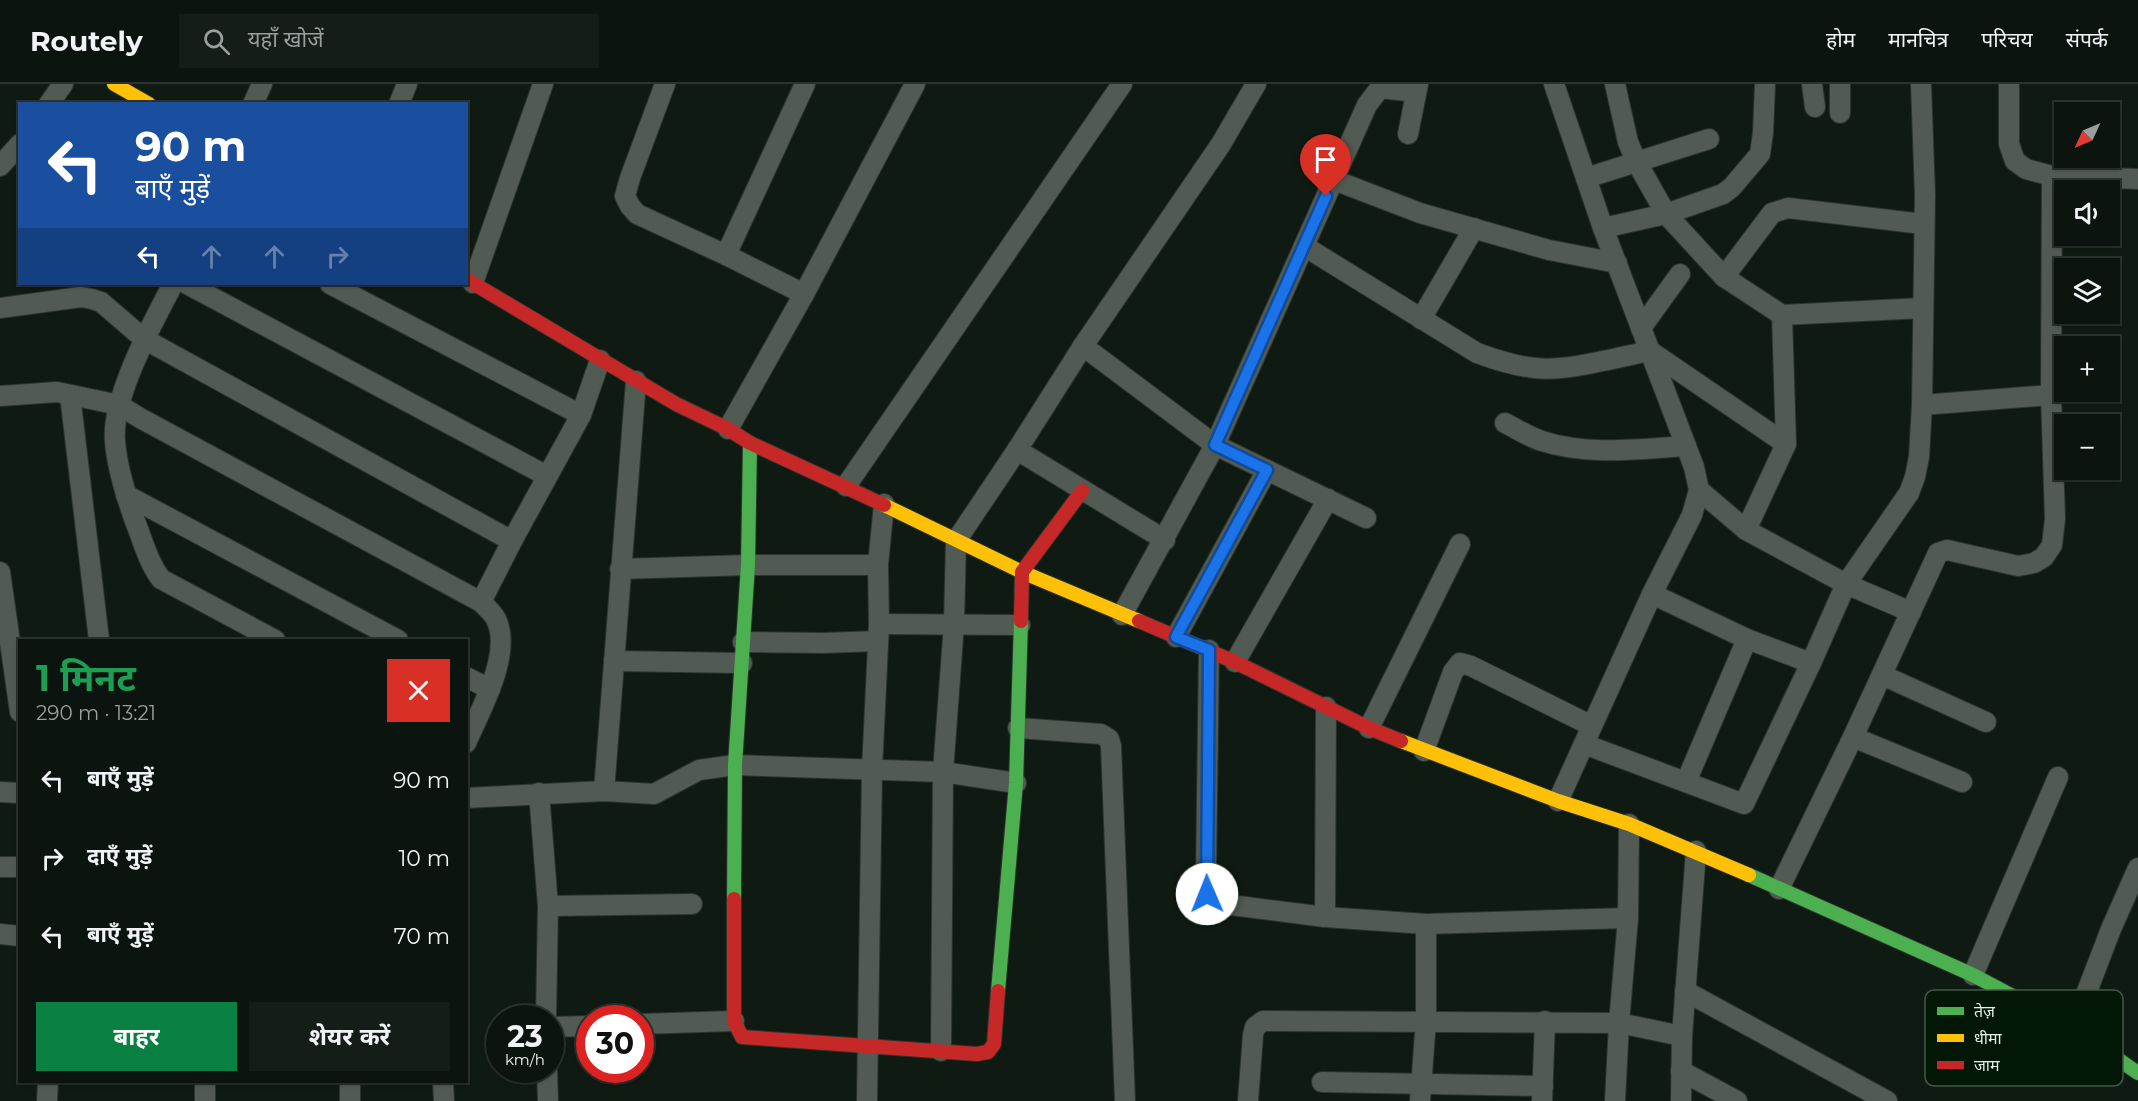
<!DOCTYPE html>
<html lang="hi">
<meta charset="utf-8">
<style>
body{margin:0;font-family:Montserrat,"Noto Sans Devanagari",sans-serif;background:#141d17;color:#f1f3f6;height:100vh;display:flex;flex-direction:column;font-size:22px;white-space:nowrap}
*{box-sizing:border-box;margin:0}
p{font-size:20px;color:#9a9e9e}
.icon{flex:none;width:33px;height:33px;fill:none;stroke:currentColor;stroke-width:2;stroke-linecap:round;stroke-linejoin:round}
.map{position:relative;flex:1;overflow:hidden}
.sheet{position:absolute;left:18px;top:555px;width:450px;height:444px;display:flex;flex-direction:column;background:#0b140e;border-radius:0px;box-shadow:0 2px 4px #0004,0 0 0 2px #2b332e}
.sheet>*{flex:none}
.top-card{position:absolute;left:18px;top:18px;width:450px;height:183px;border-radius:0px;box-shadow:0 2px 4px #0004,0 0 0 2px #2b332e;background:#1a4fa0;color:#fff;overflow:hidden}
.needle{width:39px;rotate:226deg}
.fabs{position:absolute;left:2054px;top:18px;display:grid;gap:12px}
.fabs a{display:grid;place-items:center;width:66px;height:66px;border-radius:0px;background:#0b140e;box-shadow:0 2px 4px #0004,0 0 0 2px #2b332e;font-size:30px}
.speed{position:absolute;left:486px;top:921px;display:flex;gap:12px;font-size:30px;font-weight:700;text-align:center}
.speed>*{display:grid;place-content:center;width:78px;height:78px;border-radius:50%;background:#0b140e;box-shadow:0 2px 4px #0004,0 0 0 2px #2b332e;line-height:1}
.speed small{font-size:15px;font-weight:400}
.speed .limit{border:9px solid #d22;background:#fff;color:#111}
.pin{position:absolute;display:grid;place-items:center;width:51px;height:51px;color:#fff;margin:-62px -26px;border-radius:50% 50% 50% 0;rotate:-45deg;box-shadow:0 0 6px #0007}
.pin .icon{rotate:45deg}
.me{position:absolute;width:66px;margin:-33px;rotate:359deg;stroke-linejoin:round;filter:drop-shadow(0 0 4px #0008)}
.turn{display:flex;align-items:center;gap:21px;height:126px;padding:0 18px;font-size:27px}
.turn .icon{width:78px;height:78px;stroke-width:2.5}
.turn b{display:block;font-size:42px;line-height:51px}
.lanes{display:flex;align-items:center;height:57px;padding:0 18px;background:#0003;justify-content:center;gap:30px;direction:ltr}
.lanes .off{opacity:.35}
.round{display:grid;place-items:center;flex:none;width:63px;height:63px;border-radius:0px;background:#141d17}
.headline{display:flex;align-items:center;justify-content:space-between;height:102px;padding:0 18px}
h1{font-size:36px;font-weight:700;line-height:45px;color:#1e9e55}
.button{display:flex;gap:12px;margin-top:auto;padding:12px 18px}
.button a{flex:1;height:69px;border-radius:0px;background:#0b8043;color:#fff;font-size:24px;font-weight:700;line-height:69px;text-align:center}
.button a+a{background:#141d17;color:#f1f3f6}
ul{padding:0;list-style:none}
li{display:flex;align-items:center;gap:18px;height:78px;padding:0 18px}
li div{flex:1}
li b{display:block;font-size:22px}
li em{font-style:normal}
header{display:flex;align-items:center;gap:36px;box-sizing:border-box;height:84px;padding:0 30px;background:#0b140e;border-bottom:2px solid #2b332e}
header strong{font-size:28px}
nav{display:flex;gap:33px;margin-inline-start:auto;font-size:21px}
.search{width:420px;height:54px;background:#141d17;display:flex;align-items:center;gap:15px;box-sizing:border-box;padding:0 21px;border-radius:0px;color:#9a9e9e;font-size:22px}
.map>svg:first-child{display:block}
</style>
<header>
<strong>Routely</strong>
<div class="search"><svg class="icon" aria-label="search" viewBox="0 0 24 24"><circle cx="10" cy="10" r="6"/><path d="M15 15l6 6"/></svg>यहाँ खोजें</div>
<nav><a>होम</a><a>मानचित्र</a><a>परिचय</a><a>संपर्क</a></nav>
</header>
<div class="map">
<svg width="2138" height="1017" viewBox="0 0 2138 1017">
<rect width="100%" height="100%" fill="#0f1b12"/>
<g fill="none" stroke-linecap="round" stroke-linejoin="round">
<defs>
<g id="street">
<polyline points="665,0 630,94 625,112 630,122 637,130 726,171 804,210"/>
<polyline points="1554,0 1603,144 1694,383 1699,406 1692,431 1652,510 1558,717"/>
<polyline points="1615,0 1628,58 1636,77 1666,130 1724,193 1782,231 1923,224"/>
<polyline points="1812,0 1815,23"/>
<polyline points="1840,0 1840,29"/>
<polyline points="2009,0 2009,60 2015,77 2026,85 2052,92 2138,95"/>
<polyline points="49,20 63,0"/>
<polyline points="253,20 262,0"/>
<polyline points="399,20 407,0"/>
<polyline points="1408,50 1418,0"/>
<polyline points="0,82 20,60"/>
<polyline points="1586,94 1709,55"/>
<polyline points="1334,96 1420,129 1549,166 1617,179"/>
<polyline points="1603,144 1666,130 1723,110 1732,103 1760,70 1763,49 1765,0"/>
<path d="M1304,162l173,107c19,7 38,13 58,15 32,4 83,-11 115,-17l136,93"/>
<polyline points="726,171 805,0"/>
<polyline points="1724,193 1772,129 1788,124 1923,140"/>
<polyline points="473,199 543,0"/>
<path d="M173,200c-20,38 -62,114 -58,157 2,27 11,55 20,80 8,20 13,41 26,58l114,61"/>
<polyline points="187,200 547,392"/>
<polyline points="330,200 581,331"/>
<polyline points="0,224 81,213 92,215 101,218 144,255 512,457"/>
<polyline points="1421,235 1474,144"/>
<polyline points="1641,244 1680,190"/>
<polyline points="1083,262 1215,361 1366,434"/>
<polyline points="70,311 99,556"/>
<path d="M0,312l57,-4 62,13 21,13 341,184c5,5 12,11 15,17 17,34 -16,92 -30,124"/>
<polyline points="1922,321 2051,311"/>
<path d="M1505,339c12,6 24,14 37,18 46,15 97,8 144,5"/>
<polyline points="728,345 804,210 915,0"/>
<polyline points="1017,366 1165,456"/>
<polyline points="846,402 1122,0"/>
<polyline points="1699,406 1746,446 1846,500 1911,528"/>
<polyline points="126,411 398,556"/>
<polyline points="1746,446 1786,360 1782,231"/>
<polyline points="620,485 748,481 878,481"/>
<polyline points="0,488 20,628"/>
<polyline points="1652,510 1747,555 1811,579"/>
<polyline points="481,518 512,457 581,331 600,276"/>
<polyline points="1122,531 1215,361 1367,21 1380,4 1416,8"/>
<polyline points="879,540 1020,541"/>
<polyline points="1176,553 1267,386"/>
<polyline points="743,558 823,559 878,557"/>
<polyline points="1209,566 1206,791 1207,810 1215,819 1325,833 1426,840 1628,834"/>
<polyline points="614,577 742,579"/>
<polyline points="1235,578 1328,415"/>
<polyline points="1882,591 1986,638"/>
<polyline points="466,593 490,605"/>
<polyline points="1018,644 1101,650 1109,655 1111,662 1125,1017"/>
<polyline points="1369,644 1460,460"/>
<polyline points="1853,653 1962,698"/>
<polyline points="1584,660 1744,720 1811,579 1846,500 1909,409 1915,393 1919,373 1922,321 1925,111 1921,0"/>
<polyline points="1424,667 1453,588 1460,579 1471,582 1592,642"/>
<polyline points="1686,698 1747,555"/>
<polyline points="604,707 636,297"/>
<polyline points="0,708 20,709"/>
<polyline points="539,709 548,822 546,934"/>
<polyline points="466,714 604,707 654,710 699,686 735,681 943,688 1016,699"/>
<polyline points="0,783 20,783"/>
<polyline points="1779,805 1853,653 1938,469 1947,466 2018,482 2034,479 2044,473 2052,461 2055,435 2051,311 2052,92"/>
<polyline points="548,822 692,820"/>
<polyline points="1325,833 1326,623"/>
<polyline points="0,850 20,852"/>
<polyline points="1973,891 2058,693"/>
<polyline points="1685,907 1887,1017"/>
<polyline points="640,940 734,937"/>
<polyline points="550,943 590,942"/>
<polyline points="2073,944 2111,845 2138,784"/>
<polyline points="941,967 943,688 954,540 956,457 1017,366 1083,262 1221,60 1256,0"/>
<polyline points="547,986 548,1017"/>
<polyline points="1681,987 1737,1017"/>
<polyline points="350,998 350,1017"/>
<polyline points="443,998 444,1017"/>
<polyline points="1322,998 1543,1002"/>
<polyline points="47,1017 48,998"/>
<polyline points="205,1017 205,998"/>
<polyline points="867,1017 872,686 879,540 878,481 884,420"/>
<polyline points="1248,1017 1253,951 1255,943 1263,937 1619,939 1682,952"/>
<polyline points="1420,1017 1426,936 1426,840"/>
<polyline points="1542,1017 1545,937"/>
<polyline points="1615,1017 1619,939 1628,834 1629,740"/>
<polyline points="1681,1017 1682,952 1696,767"/>
</g>
<g id="fast">
<polyline points="1749,791 1973,891 2073,944 2138,989"/>
<polyline points="734,815 735,681 748,481 750,359"/>
<polyline points="998,907 1016,699 1021,537"/>
</g>
<g id="slow">
<polyline points="114,0 149,20"/>
<polyline points="884,421 1022,488 1139,537"/>
<polyline points="1401,657 1558,717 1629,740 1749,791"/>
</g>
<g id="jam">
<polyline points="466,195 676,320 728,345 750,359 884,421"/>
<polyline points="1021,537 1022,488 1082,407"/>
<polyline points="1139,537 1235,578 1369,644 1401,657"/>
<polyline points="734,815 734,937 742,953 977,970 988,968 994,960 998,907"/>
</g>
</defs>
<use href="#street" stroke="#2b342d" stroke-width="22"/>
<use href="#fast" stroke="#2b342d" stroke-width="16"/>
<use href="#slow" stroke="#2b342d" stroke-width="16"/>
<use href="#jam" stroke="#2b342d" stroke-width="16"/>
<use href="#street" stroke="#515b53" stroke-width="20"/>
<use href="#fast" stroke="#4caf50" stroke-width="14"/>
<use href="#slow" stroke="#ffc107" stroke-width="14"/>
<use href="#jam" stroke="#c62828" stroke-width="14"/>
</g>
<g fill="none" stroke-linecap="round" stroke-linejoin="round">
<defs>
<polyline id="route" points="1207,810 1209,566 1176,553 1267,386 1215,361 1326,112"/>
</defs>
<use href="#route" stroke="#114b97" stroke-width="15"/>
<use href="#route" stroke="#1a73e8" stroke-width="10"/>
</g>
<rect x="1925" y="906" width="198" height="96" rx="9" fill="#021706" stroke="#455848" stroke-width="1.5"/>
<rect x="1937" y="923" width="27" height="8" fill="#4caf50"/>
<rect x="1937" y="950" width="27" height="8" fill="#ffc107"/>
<rect x="1937" y="977" width="27" height="8" fill="#c62828"/>
<g font-size="16" fill="#e1f0e3">
<text x="1974" y="933">तेज़</text>
<text x="1974" y="960">धीमा</text>
<text x="1974" y="987">जाम</text>
</g>
</svg>
<div class="fabs">
<a><svg class="needle" viewBox="-14 -14 28 28"><path d="M0-13l5 13h-10z" fill="#e53935"/><path d="M0 13l5-13h-10z" fill="#9a9e9e"/></svg></a>
<a><svg class="icon" aria-label="sound" viewBox="0 0 24 24"><path d="M4 9h4l5-4v14l-5-4H4zM17 9q2 3 0 6"/></svg></a>
<a><svg class="icon" aria-label="layers" viewBox="0 0 24 24"><path d="M12 4l9 5-9 5-9-5zM3 14l9 5 9-5"/></svg></a>
<a>+</a>
<a>−</a>
</div>
<div class="speed"><div>23<small>km/h</small></div><div class="limit">30</div></div>
<div class="pin" style="left:1326px;top:112px;background:#d93025"><svg class="icon" aria-label="arrive" viewBox="0 0 24 24"><path d="M6 21V4h12l-3 4 3 4H6"/></svg></div>
<svg class="me" style="left:1207px;top:810px" viewBox="-20 -20 40 40"><circle r="19" fill="#fff"/><path d="M0-13L10 11 0 6-10 11z" fill="#1a73e8"/></svg>
<div class="top-card">
<div class="turn"><svg class="icon" aria-label="left" viewBox="0 0 24 24"><path d="M17 20v-9H6M10 6l-5 5 5 5"/></svg><div><b>90 m</b>बाएँ मुड़ें</div></div>
<div class="lanes"><svg class="icon" aria-label="left" viewBox="0 0 24 24"><path d="M17 20v-9H6M10 6l-5 5 5 5"/></svg><svg class="icon off" aria-label="ahead" viewBox="0 0 24 24"><path d="M12 20V5M6 11l6-6 6 6"/></svg><svg class="icon off" aria-label="ahead" viewBox="0 0 24 24"><path d="M12 20V5M6 11l6-6 6 6"/></svg><svg class="icon off" aria-label="right" viewBox="0 0 24 24"><path d="M7 20v-9h11M14 6l5 5-5 5"/></svg></div>
</div>
<section class="sheet">
<div class="headline"><div><h1>1 मिनट</h1><p>290 m · 13:21</p></div><a class="round" style="background:#d93025;color:#fff"><svg class="icon" aria-label="close" viewBox="0 0 24 24"><path d="M6 6l12 12M18 6L6 18"/></svg></a></div>
<ul>
<li><svg class="icon" aria-label="left" viewBox="0 0 24 24"><path d="M17 20v-9H6M10 6l-5 5 5 5"/></svg><div><b>बाएँ मुड़ें</b></div><em>90 m</em></li>
<li><svg class="icon" aria-label="right" viewBox="0 0 24 24"><path d="M7 20v-9h11M14 6l5 5-5 5"/></svg><div><b>दाएँ मुड़ें</b></div><em>10 m</em></li>
<li><svg class="icon" aria-label="left" viewBox="0 0 24 24"><path d="M17 20v-9H6M10 6l-5 5 5 5"/></svg><div><b>बाएँ मुड़ें</b></div><em>70 m</em></li>
</ul>
<div class="button"><a>बाहर</a><a>शेयर करें</a></div>
</section>
</div>
